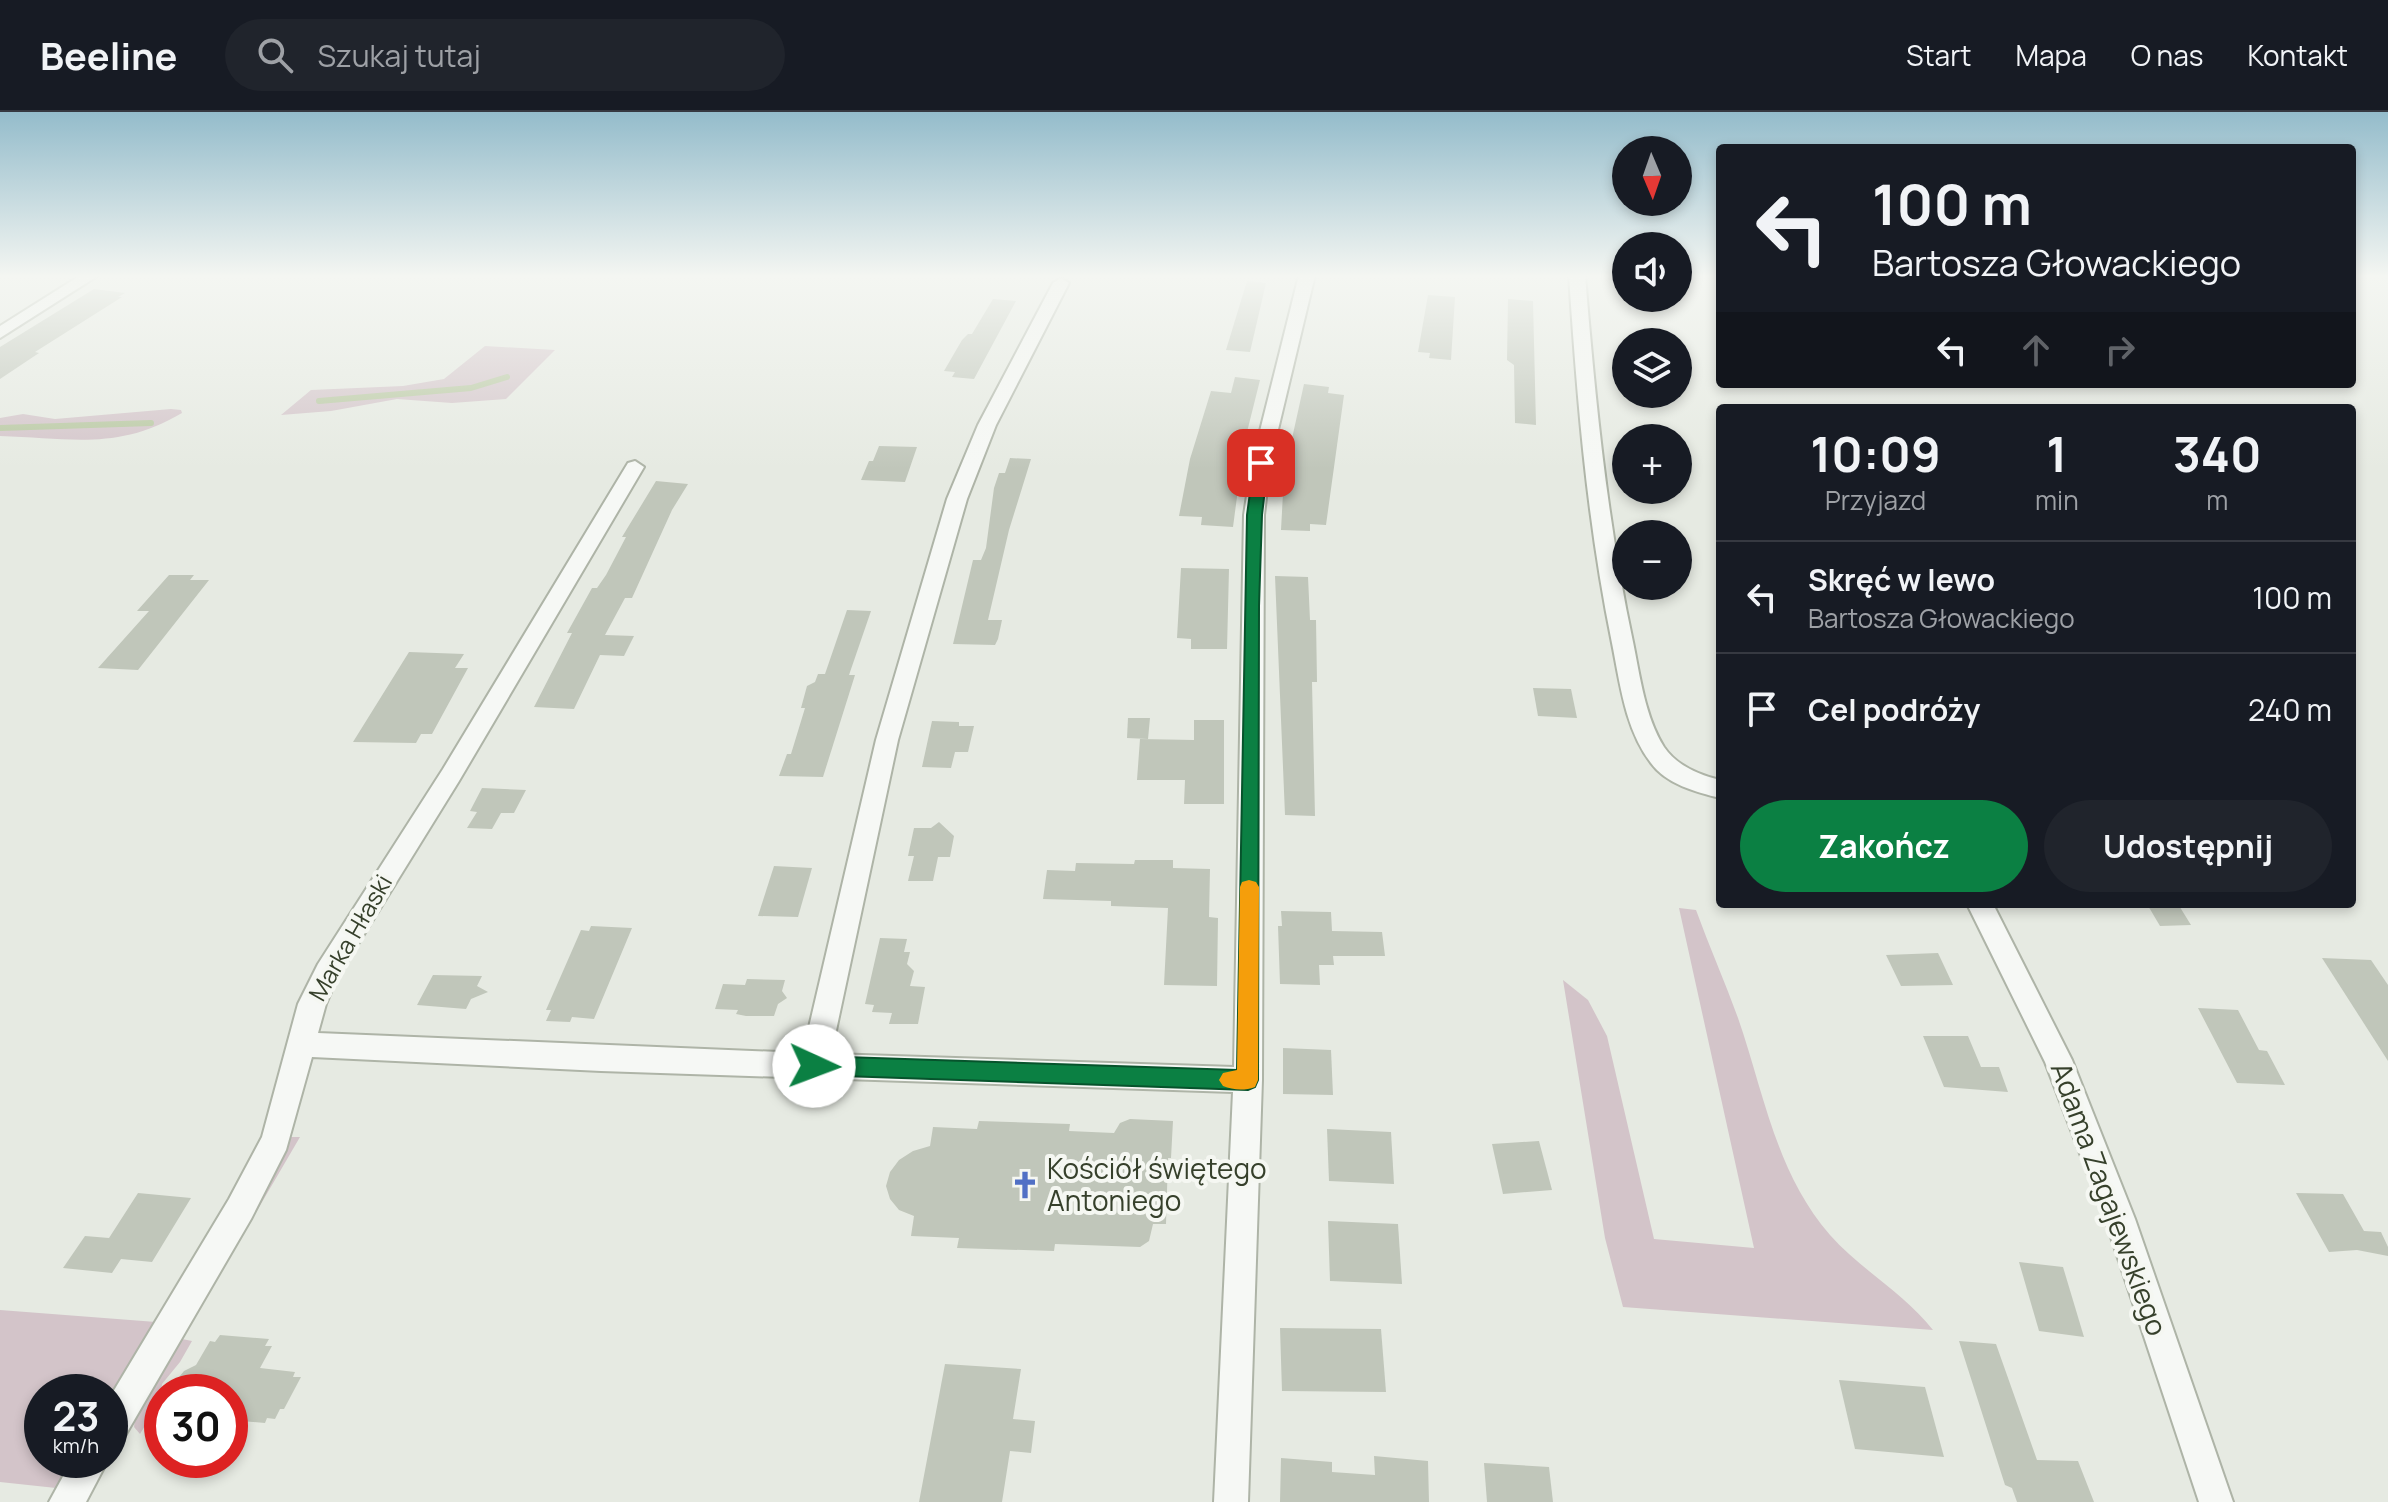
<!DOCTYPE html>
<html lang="pl">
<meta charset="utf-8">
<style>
body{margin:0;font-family:Manrope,sans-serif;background:#20242c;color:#f1f3f6;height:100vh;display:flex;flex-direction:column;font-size:30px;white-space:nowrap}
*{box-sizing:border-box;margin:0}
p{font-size:26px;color:#9ea1a6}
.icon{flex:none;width:44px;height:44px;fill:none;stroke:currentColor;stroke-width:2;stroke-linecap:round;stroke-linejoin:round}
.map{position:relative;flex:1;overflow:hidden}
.panel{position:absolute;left:1716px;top:292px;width:640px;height:504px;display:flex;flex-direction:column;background:#171b24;border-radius:8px;box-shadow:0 4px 12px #0003}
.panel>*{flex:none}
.guide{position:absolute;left:1716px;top:32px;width:640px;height:244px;border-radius:8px;box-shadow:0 4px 12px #0003;background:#171b24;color:#f1f3f6;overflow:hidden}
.needle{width:52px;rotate:178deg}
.buttons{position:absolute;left:1612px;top:24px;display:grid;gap:16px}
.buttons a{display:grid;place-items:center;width:80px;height:80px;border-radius:50%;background:#171b24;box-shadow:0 4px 12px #0003;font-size:40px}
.speed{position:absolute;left:24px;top:1262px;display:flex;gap:16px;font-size:40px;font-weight:700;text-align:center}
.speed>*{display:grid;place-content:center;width:104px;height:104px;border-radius:50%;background:#171b24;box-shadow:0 4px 12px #0003;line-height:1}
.speed small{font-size:20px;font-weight:400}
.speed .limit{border:12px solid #d22;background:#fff;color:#111}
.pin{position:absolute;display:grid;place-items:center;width:68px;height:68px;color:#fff;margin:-34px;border-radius:16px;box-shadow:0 4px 12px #0006}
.me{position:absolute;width:88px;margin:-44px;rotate:92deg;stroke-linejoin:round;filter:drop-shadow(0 0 6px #0008)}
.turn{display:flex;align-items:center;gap:28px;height:168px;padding:0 24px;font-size:36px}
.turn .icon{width:104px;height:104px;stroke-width:2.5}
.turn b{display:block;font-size:56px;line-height:68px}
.lanes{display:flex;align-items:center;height:76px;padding:0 24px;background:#0003;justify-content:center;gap:40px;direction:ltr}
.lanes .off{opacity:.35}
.eta{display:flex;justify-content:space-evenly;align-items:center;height:136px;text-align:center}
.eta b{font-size:48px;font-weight:700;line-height:56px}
.button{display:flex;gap:16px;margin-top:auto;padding:16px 24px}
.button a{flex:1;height:92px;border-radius:48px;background:#0b8043;color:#fff;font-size:32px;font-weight:700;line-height:92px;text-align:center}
.button a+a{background:#20242c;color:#f1f3f6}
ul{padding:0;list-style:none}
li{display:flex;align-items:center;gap:24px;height:112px;padding:0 24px;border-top:2px solid #363941}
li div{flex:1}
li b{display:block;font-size:30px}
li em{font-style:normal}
header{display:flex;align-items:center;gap:48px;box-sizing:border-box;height:112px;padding:0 40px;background:#171b24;border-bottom:2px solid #363941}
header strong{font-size:38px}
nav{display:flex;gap:44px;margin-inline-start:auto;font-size:28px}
.search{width:560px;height:72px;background:#20242c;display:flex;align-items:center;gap:20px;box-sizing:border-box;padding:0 28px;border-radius:44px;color:#9ea1a6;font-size:30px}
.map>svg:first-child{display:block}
</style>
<header>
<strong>Beeline</strong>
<div class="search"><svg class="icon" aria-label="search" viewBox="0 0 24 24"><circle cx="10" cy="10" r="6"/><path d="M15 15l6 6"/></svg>Szukaj tutaj</div>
<nav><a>Start</a><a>Mapa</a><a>O nas</a><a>Kontakt</a></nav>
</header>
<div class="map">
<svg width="2388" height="1390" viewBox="0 0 2388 1390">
<rect width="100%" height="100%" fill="#e6eae2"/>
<g fill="#d3c4c9">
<polygon points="485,234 555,238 506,287 452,291 397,287 331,299 281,303 311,278 403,274 444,267"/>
<path d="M171,297l10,1 1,3c-64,38 -112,25 -182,23v-18l23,-4 32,5z"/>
<path d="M1679,796l17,2c13,36 29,72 42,108 26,75 38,155 92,217 31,35 74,58 103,95l-310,-23 -18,-69 -42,-258 25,20 19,36 47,203 100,9z"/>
<polygon points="290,1025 300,1025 182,1227 192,1229 180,1250 162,1272 160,1289 140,1322 134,1315 135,1306 130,1306 283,1043"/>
<polygon points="0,1198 156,1210 110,1288 110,1280 42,1280 42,1348 74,1348 56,1376 0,1370"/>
</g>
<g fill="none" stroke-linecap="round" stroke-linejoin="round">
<g stroke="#b7c7a0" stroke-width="6">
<polyline points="319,289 471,276 507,265"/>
<polyline points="0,316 151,311"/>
</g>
</g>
<g fill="#c0c6ba">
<polygon points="1247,169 1266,171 1250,240 1226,238"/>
<polygon points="94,177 125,181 118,185 122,185 35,240 39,241 0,267 0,235"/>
<polygon points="1428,183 1455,185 1451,248 1429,246 1430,241 1418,240"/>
<polygon points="993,187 1016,189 974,267 952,265 955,260 944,259 962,228 968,222 972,222"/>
<polygon points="1508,187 1533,189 1536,313 1515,311 1514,253 1507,248"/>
<polygon points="1235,265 1260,268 1244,332 1233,415 1201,413 1202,405 1179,404 1190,347 1211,279 1231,281"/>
<polygon points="1304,272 1329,275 1328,281 1344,283 1326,413 1310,412 1310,419 1281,418 1284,363"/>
<polygon points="879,334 917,335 905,370 861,368 869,349 873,349"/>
<polygon points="1010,346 1031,347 1009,418 988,508 1002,508 998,527 995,533 953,532 973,448 981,448 986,436 994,376 999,361 1005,361"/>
<polygon points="656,369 688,372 672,398 632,486 625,486 605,523 634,524 624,544 600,543 574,597 534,595 572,521 567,521 592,476 597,476 606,463 626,425 622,425"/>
<polygon points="1181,456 1229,457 1227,537 1191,537 1191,527 1177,526"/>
<polygon points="169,463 194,463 190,468 209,468 138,558 98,556 149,499 137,499"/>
<polygon points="1275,464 1308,465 1310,508 1316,508 1317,570 1312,570 1315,704 1285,703"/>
<polygon points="847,498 871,499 849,563 855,563 823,665 779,664 787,642 791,642 805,596 801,596 807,574 815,570 818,562 825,562"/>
<polygon points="409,540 464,542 455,556 468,556 432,622 421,622 416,631 353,630"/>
<polygon points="1533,576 1571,577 1577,606 1538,604"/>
<polygon points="1128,606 1150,606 1148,627 1127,626"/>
<polygon points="1194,608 1224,608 1224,692 1184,692 1185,668 1137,668 1140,627 1194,628"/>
<polygon points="932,609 959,610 959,614 974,614 968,640 955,640 951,656 922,655"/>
<polygon points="482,676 526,678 514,701 501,701 492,717 467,716 477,700 470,699"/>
<polygon points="939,710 954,724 950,745 938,745 933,769 908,769 914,744 908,744 914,716 931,716"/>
<polygon points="1135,748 1173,748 1173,756 1210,757 1209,805 1218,806 1217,874 1164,873 1168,796 1111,794 1111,789 1043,787 1047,758 1075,759 1076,751 1134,752"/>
<polygon points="774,754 812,756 798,805 758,804"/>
<polygon points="2147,792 2178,792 2191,813 2160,814"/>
<polygon points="1281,799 1331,800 1332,819 1382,820 1385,844 1333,844 1334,853 1319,853 1320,873 1280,872 1278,814 1282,814"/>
<polygon points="591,814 632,816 594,907 572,905 570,910 546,909 551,898 546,898 581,818 589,819"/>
<polygon points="880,826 907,827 904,840 910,840 907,852 914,859 910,874 925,875 918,912 889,912 892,901 872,900 874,893 865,892"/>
<polygon points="1938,841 1953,873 1901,874 1886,843"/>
<polygon points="2322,846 2371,848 2388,873 2388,949"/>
<polygon points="433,863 482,864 477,874 488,880 471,887 466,897 417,893"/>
<polygon points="747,867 785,868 782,879 787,886 778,892 774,904 746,904 736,902 738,898 715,897 723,872 745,873"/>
<polygon points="2198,896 2238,898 2259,938 2267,939 2285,973 2237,971"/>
<polygon points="1923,924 1968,924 1981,955 1999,955 2008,980 1944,975"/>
<polygon points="1283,936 1331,938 1333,983 1283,982"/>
<polygon points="1130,1007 1173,1009 1171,1046 1168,1046 1166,1112 1153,1112 1149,1129 1140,1135 1055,1132 1054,1139 957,1136 959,1126 911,1124 914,1104 899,1098 890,1087 886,1074 890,1060 899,1048 913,1039 930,1034 933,1015 977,1017 979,1009 1070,1012 1069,1019 1114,1021 1120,1011"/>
<polygon points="1327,1017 1391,1020 1394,1072 1329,1069"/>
<polygon points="1539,1029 1552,1078 1503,1082 1492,1032"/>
<polygon points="138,1081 191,1086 152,1150 121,1147 112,1161 63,1156 85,1124 109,1126"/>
<polygon points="2296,1081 2343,1082 2364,1119 2381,1120 2388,1135 2388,1144 2357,1138 2329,1140"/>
<polygon points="1328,1109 1398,1112 1402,1172 1330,1169"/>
<polygon points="2019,1150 2063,1155 2084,1225 2039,1219"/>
<polygon points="1280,1216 1381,1217 1386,1280 1282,1279"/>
<polygon points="220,1223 269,1227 265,1234 272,1234 260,1256 295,1260 293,1265 301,1265 284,1297 280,1297 275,1307 267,1306 265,1311 230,1308 230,1280 167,1280 184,1259 196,1253 210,1229 215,1230"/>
<polygon points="1959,1229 1996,1232 2037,1348 2078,1349 2094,1390 2017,1390 2012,1376 2005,1373"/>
<polygon points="945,1252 1021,1257 1013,1307 1035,1309 1031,1341 1010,1339 1002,1390 919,1390"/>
<polygon points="1839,1268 1925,1275 1944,1345 1855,1337"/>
<polygon points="1374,1344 1428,1349 1429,1390 1280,1390 1281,1346 1332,1350 1332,1360 1375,1363"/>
<polygon points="1484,1351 1549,1355 1553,1390 1487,1390"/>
</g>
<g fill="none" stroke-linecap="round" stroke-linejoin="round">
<defs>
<g id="minor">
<polygon points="81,163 99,163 0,226 0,214"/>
<polygon points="1299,163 1315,163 1270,351 1264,403 1262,968 1248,1390 1214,1390 1233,980 601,959 312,945 286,1038 251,1107 122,1329 110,1334 110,1285 229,1087 262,1025 298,892 318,852 443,657 628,351 635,349 644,355 459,669 337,866 326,892 318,921 803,941 876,628 947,387 978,313 1053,171 1061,166 1069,171 996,313 967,387 898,628 831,942 1234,955 1244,403 1252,351"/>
<path d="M1569,163h16c10,123 22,246 48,367 7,34 12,75 31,105 12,18 35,28 56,33v18c-24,-6 -54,-14 -69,-35 -26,-34 -31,-80 -39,-120 -25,-122 -35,-244 -43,-368z"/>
<polygon points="1967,792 1993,792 2072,948 2135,1107 2233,1390 2199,1390 2105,1107 2045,950"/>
<polygon points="72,1348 108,1348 86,1390 49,1390"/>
</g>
</defs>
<use href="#minor" stroke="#aeb4a7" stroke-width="4"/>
<use href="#minor" fill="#f6f8f5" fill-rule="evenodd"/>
</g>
<linearGradient id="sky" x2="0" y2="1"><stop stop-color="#94bccb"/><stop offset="0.46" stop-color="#f4f6f2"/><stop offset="1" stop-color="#f4f6f2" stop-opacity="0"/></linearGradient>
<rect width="2388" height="357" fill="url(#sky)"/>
<polygon fill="#0b8043" stroke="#07532c" stroke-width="2" points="1261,347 1268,351 1262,403 1259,494 1258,968 1255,975 1248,978 814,963 807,960 804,954 807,947 814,944 1237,958 1247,403 1254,351"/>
<path fill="#f59e0b" d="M1249,768l7,2 3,5 -1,193 -3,7c-11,4 -22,3 -32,-1l-4,-6 4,-7 14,-3 3,-183 2,-5z"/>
<defs>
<symbol id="church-bare" viewBox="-9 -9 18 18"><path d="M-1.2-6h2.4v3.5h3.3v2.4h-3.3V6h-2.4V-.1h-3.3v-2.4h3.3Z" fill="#5170c5" stroke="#f5f7f2" stroke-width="2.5" paint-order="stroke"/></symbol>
</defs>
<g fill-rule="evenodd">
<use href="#church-bare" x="1005" y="1053" width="40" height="40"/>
</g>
<g text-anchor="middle" stroke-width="8" stroke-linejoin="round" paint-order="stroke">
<g font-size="24" fill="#36402b" stroke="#f5f7f2">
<text transform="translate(351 826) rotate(-60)" y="8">Marka Hłaski</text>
</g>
<g font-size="28" fill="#36402b" stroke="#f5f7f2" text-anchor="start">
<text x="1047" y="1067">Kościół świętego<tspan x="1047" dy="32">Antoniego</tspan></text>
</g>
<g font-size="28" fill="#36402b" stroke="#f5f7f2">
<text transform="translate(2109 1087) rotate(70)" y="10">Adama Zagajewskiego</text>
</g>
</g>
</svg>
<div class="buttons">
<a><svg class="needle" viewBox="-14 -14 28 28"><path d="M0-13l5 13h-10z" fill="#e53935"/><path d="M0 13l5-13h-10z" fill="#9ea1a6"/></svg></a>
<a><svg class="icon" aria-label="sound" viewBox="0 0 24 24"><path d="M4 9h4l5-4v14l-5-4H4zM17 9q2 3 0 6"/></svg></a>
<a><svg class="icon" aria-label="layers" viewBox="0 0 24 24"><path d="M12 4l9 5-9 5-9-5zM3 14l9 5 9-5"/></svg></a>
<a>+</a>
<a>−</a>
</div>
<div class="speed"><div>23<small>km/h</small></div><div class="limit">30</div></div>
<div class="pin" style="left:1261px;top:351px;background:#d93025"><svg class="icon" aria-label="arrive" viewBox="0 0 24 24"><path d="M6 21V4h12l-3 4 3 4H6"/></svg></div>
<svg class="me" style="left:814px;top:954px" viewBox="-20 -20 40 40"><circle r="19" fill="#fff"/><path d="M0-13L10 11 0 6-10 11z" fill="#0b8043"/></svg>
<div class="guide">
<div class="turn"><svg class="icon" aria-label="left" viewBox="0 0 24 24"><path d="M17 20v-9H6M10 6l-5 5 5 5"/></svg><div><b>100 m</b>Bartosza Głowackiego</div></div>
<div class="lanes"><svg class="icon" aria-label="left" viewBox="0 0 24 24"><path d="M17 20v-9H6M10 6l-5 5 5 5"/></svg><svg class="icon off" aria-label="ahead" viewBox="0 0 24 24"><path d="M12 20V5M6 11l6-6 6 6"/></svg><svg class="icon off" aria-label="right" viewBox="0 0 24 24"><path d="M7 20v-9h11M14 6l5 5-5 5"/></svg></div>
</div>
<section class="panel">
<div class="eta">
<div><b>10:09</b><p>Przyjazd</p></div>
<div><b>1</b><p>min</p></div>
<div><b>340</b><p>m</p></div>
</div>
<ul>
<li><svg class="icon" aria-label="left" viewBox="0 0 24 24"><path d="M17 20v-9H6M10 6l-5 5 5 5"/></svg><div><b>Skręć w lewo</b><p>Bartosza Głowackiego</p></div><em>100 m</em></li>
<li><svg class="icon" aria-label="arrive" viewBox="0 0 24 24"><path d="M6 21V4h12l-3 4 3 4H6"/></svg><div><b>Cel podróży</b></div><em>240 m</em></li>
</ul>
<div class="button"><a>Zakończ</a><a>Udostępnij</a></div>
</section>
</div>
